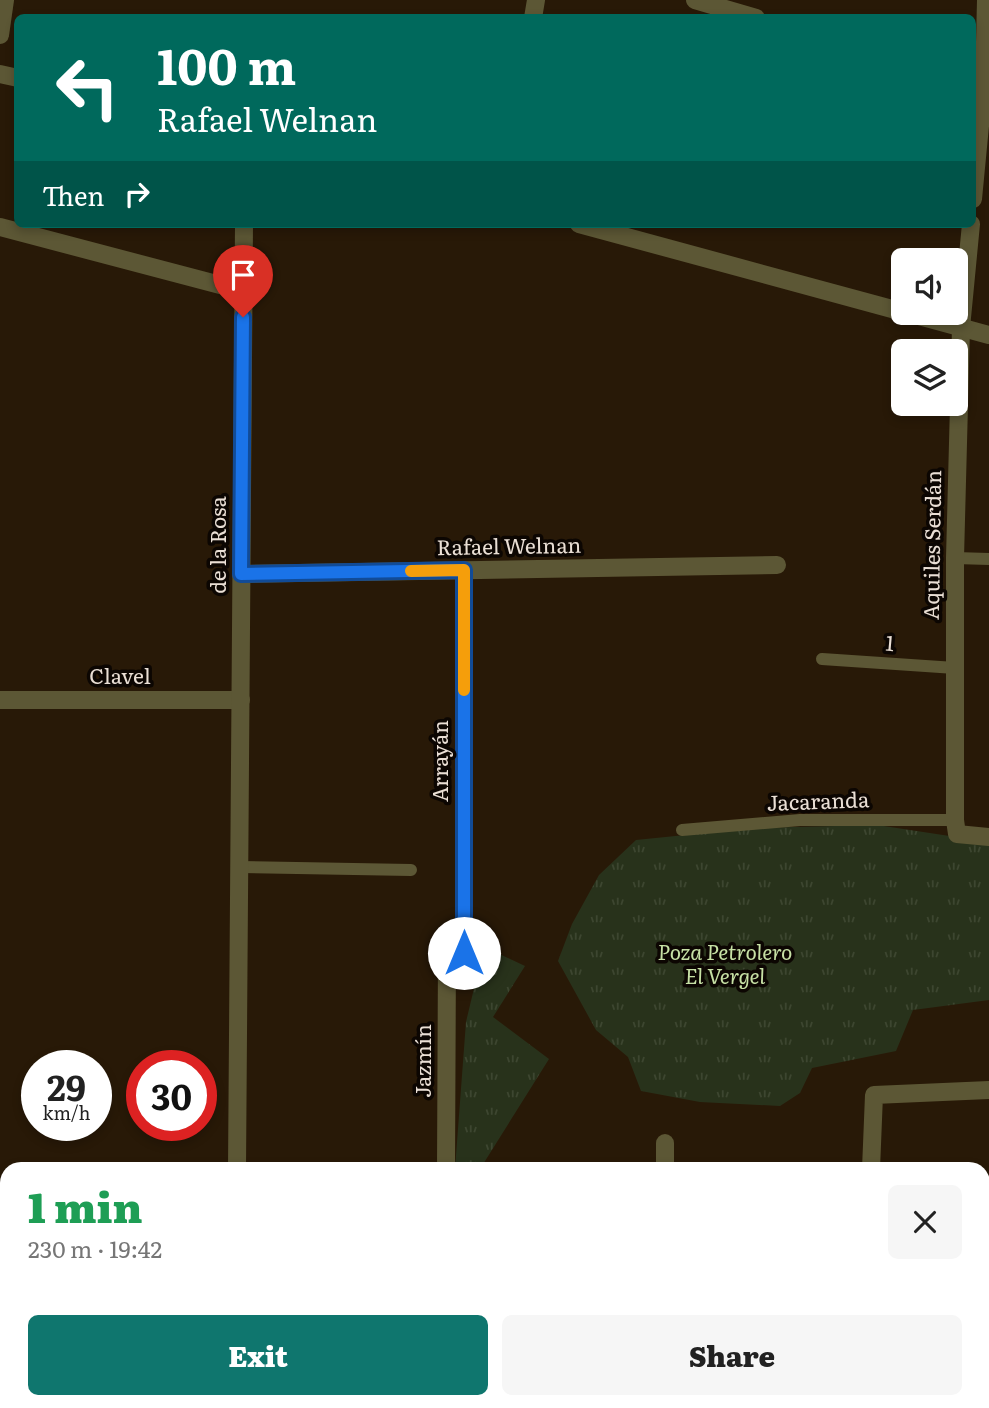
<!DOCTYPE html>
<meta charset="utf-8">
<style>
body{margin:0;font-family:Literata,serif;background:#f6f6f6;color:#222;height:100vh;display:flex;flex-direction:column;font-size:26px;white-space:nowrap}
*{box-sizing:border-box;margin:0}
p{font-size:23px;color:#767676}
.icon{flex:none;width:38px;height:38px;fill:none;stroke:currentColor;stroke-width:2;stroke-linecap:round;stroke-linejoin:round}
.map{position:relative;flex:1;overflow:hidden}
.details{position:absolute;left:0px;top:1162px;width:990px;height:247px;display:flex;flex-direction:column;background:#fff;border-radius:21px 21px 0 0;box-shadow:0 4px 10px #0003}
.details>*{flex:none}
.hud{position:absolute;left:14px;top:14px;width:962px;height:214px;border-radius:10px;box-shadow:0 4px 10px #0003;background:#00695c;color:#fff;overflow:hidden}
.tools{position:absolute;left:891px;top:248px;display:grid;gap:14px}
.tools a{display:grid;place-items:center;width:77px;height:77px;border-radius:10px;background:#fff;box-shadow:0 4px 10px #0003;font-size:35px}
.speed{position:absolute;left:21px;top:1050px;display:flex;gap:14px;font-size:35px;font-weight:700;text-align:center}
.speed>*{display:grid;place-content:center;width:91px;height:91px;border-radius:50%;background:#fff;box-shadow:0 4px 10px #0003;line-height:1}
.speed small{font-size:18px;font-weight:400}
.speed .limit{border:10px solid #d22;background:#fff;color:#111}
.pin{position:absolute;display:grid;place-items:center;width:60px;height:60px;color:#fff;margin:-72px -30px;border-radius:50% 50% 50% 0;rotate:-45deg;box-shadow:0 0 7px #0007}
.pin .icon{rotate:45deg}
.me{position:absolute;width:77px;margin:-38px;rotate:0deg;stroke-linejoin:round;filter:drop-shadow(0 0 5px #0008)}
.turn{display:flex;align-items:center;gap:24px;height:147px;padding:0 28px;font-size:32px}
.turn .icon{width:91px;height:91px;stroke-width:2.5}
.turn b{display:block;font-size:49px;line-height:60px}
.then{display:flex;align-items:center;height:66px;padding:0 28px;background:#0003;gap:14px;font-size:26px}
.round{display:grid;place-items:center;flex:none;width:74px;height:74px;border-radius:10px;background:#f6f6f6}
.head{display:flex;align-items:center;justify-content:space-between;height:119px;padding:0 28px}
h1{font-size:42px;font-weight:800;line-height:52px;color:#1e9e55}
.button{display:flex;gap:14px;margin-top:auto;padding:14px 28px}
.button a{flex:1;height:80px;border-radius:10px;background:#0f766e;color:#fff;font-size:28px;font-weight:800;line-height:80px;text-align:center}
.button a+a{background:#f6f6f6;color:#222}
.map>svg:first-child{display:block}
</style>
<div class="map">
<svg width="989" height="1408" viewBox="0 0 989 1408">
<defs>
<pattern id="park-tufts" width="24" height="20" patternUnits="userSpaceOnUse" patternTransform="scale(1.75)"><rect width="24" height="20" fill="#28321b"/><path d="M3 7l-1-3M5 7V3M7 7l1-3M15 17l-1-3M17 17v-4M19 17l1-3" fill="none" stroke="#3d4630"/></pattern>
</defs>
<rect width="100%" height="100%" fill="#281907"/>
<g fill="url(#park-tufts)">
<polygon points="877,825 989,842 989,1000 913,1010 896,1051 812,1068 800,1093 780,1106 700,1102 641,1091 628,1057 596,1030 558,961 572,924 599,875 636,840 755,828"/>
<polygon points="489,949 525,966 493,1017 549,1059 480,1169 455,1169 466,1022 476,980"/>
</g>
<g fill="none" stroke-linecap="round" stroke-linejoin="round">
<g stroke="#5c5735" stroke-width="12">
<polyline points="955,558 989,559"/>
<polyline points="822,659 955,668"/>
<polyline points="682,830 800,820 955,820"/>
<polyline points="239,867 411,870"/>
</g>
<g stroke="#5c5735" stroke-width="18">
<polyline points="695,0 756,18"/>
<polyline points="533,18 536,0"/>
<polyline points="0,35 5,0"/>
<polyline points="973,199 984,84 986,0"/>
<polyline points="971,224 961,328 955,558 955,820 957,834 989,837"/>
<polyline points="0,227 243,291"/>
<polyline points="464,570 464,953"/>
<polyline points="241,574 777,565"/>
<polyline points="0,700 241,700"/>
<polyline points="665,1143 665,1169"/>
<polyline points="237,1169 244,224"/>
<polyline points="446,1169 447,953"/>
<polyline points="871,1169 874,1095 989,1090"/>
<polyline points="0,1203 7,1203"/>
<polyline points="984,1300 989,1300"/>
<polyline points="669,1402 669,1408"/>
<polyline points="236,1408 236,1402"/>
<polyline points="863,1408 863,1402"/>
</g>
<g stroke="#5c5735" stroke-width="18">
<polyline points="0,74 18,78"/>
<polyline points="579,224 903,312"/>
<polyline points="908,313 989,335"/>
</g>
</g>
<g fill="none" stroke-linecap="round" stroke-linejoin="round">
<defs>
<polyline id="route" points="243,317 241,574 464,570 464,953"/>
</defs>
<use href="#route" stroke="#114b97" stroke-width="18"/>
<use href="#route" stroke="#1a73e8" stroke-width="12"/>
<polyline stroke="#f59e0b" stroke-width="12" points="411,571 464,570 464,690"/>
</g>
<g text-anchor="middle" stroke-width="7" stroke-linejoin="round" paint-order="stroke">
<g font-size="21" fill="#eadfd5" stroke="#0c0602">
<text transform="translate(219 545) rotate(-90)" y="7">de la Rosa</text>
<text transform="translate(933 545) rotate(-89)" y="7">Aquiles Serdán</text>
<text transform="translate(509 547) rotate(-1)" y="7">Rafael Welnan</text>
<text transform="translate(890 644) rotate(5)" y="7">1</text>
<text x="120" y="684">Clavel</text>
<text transform="translate(441 761) rotate(-90)" y="7">Arrayán</text>
<text transform="translate(818 802) rotate(-2)" y="7">Jacaranda</text>
<text transform="translate(424 1061) rotate(-90)" y="7">Jazmín</text>
</g>
<g font-size="21" font-style="italic" fill="#c7e1a5" stroke="#0c0602">
<text x="725" y="960">Poza Petrolero<tspan x="725" dy="24">El Vergel</tspan></text>
</g>
</g>
</svg>
<div class="tools">
<a><svg class="icon" aria-label="sound" viewBox="0 0 24 24"><path d="M4 9h4l5-4v14l-5-4H4zM17 9q2 3 0 6"/></svg></a>
<a><svg class="icon" aria-label="layers" viewBox="0 0 24 24"><path d="M12 4l9 5-9 5-9-5zM3 14l9 5 9-5"/></svg></a>
</div>
<div class="speed"><div>29<small>km/h</small></div><div class="limit">30</div></div>
<div class="pin" style="left:243px;top:317px;background:#d93025"><svg class="icon" aria-label="arrive" viewBox="0 0 24 24"><path d="M6 21V4h12l-3 4 3 4H6"/></svg></div>
<svg class="me" style="left:464px;top:953px" viewBox="-20 -20 40 40"><circle r="19" fill="#fff"/><path d="M0-13L10 11 0 6-10 11z" fill="#1a73e8"/></svg>
<div class="hud">
<div class="turn"><svg class="icon" aria-label="left" viewBox="0 0 24 24"><path d="M17 20v-9H6M10 6l-5 5 5 5"/></svg><div><b>100 m</b>Rafael Welnan</div></div>
<div class="then">Then<svg class="icon" aria-label="right" viewBox="0 0 24 24"><path d="M7 20v-9h11M14 6l5 5-5 5"/></svg></div>
</div>
<section class="details">
<div class="head"><div><h1>1 min</h1><p>230 m · 19:42</p></div><a class="round"><svg class="icon" aria-label="close" viewBox="0 0 24 24"><path d="M6 6l12 12M18 6L6 18"/></svg></a></div>
<div class="button"><a>Exit</a><a>Share</a></div>
</section>
</div>
